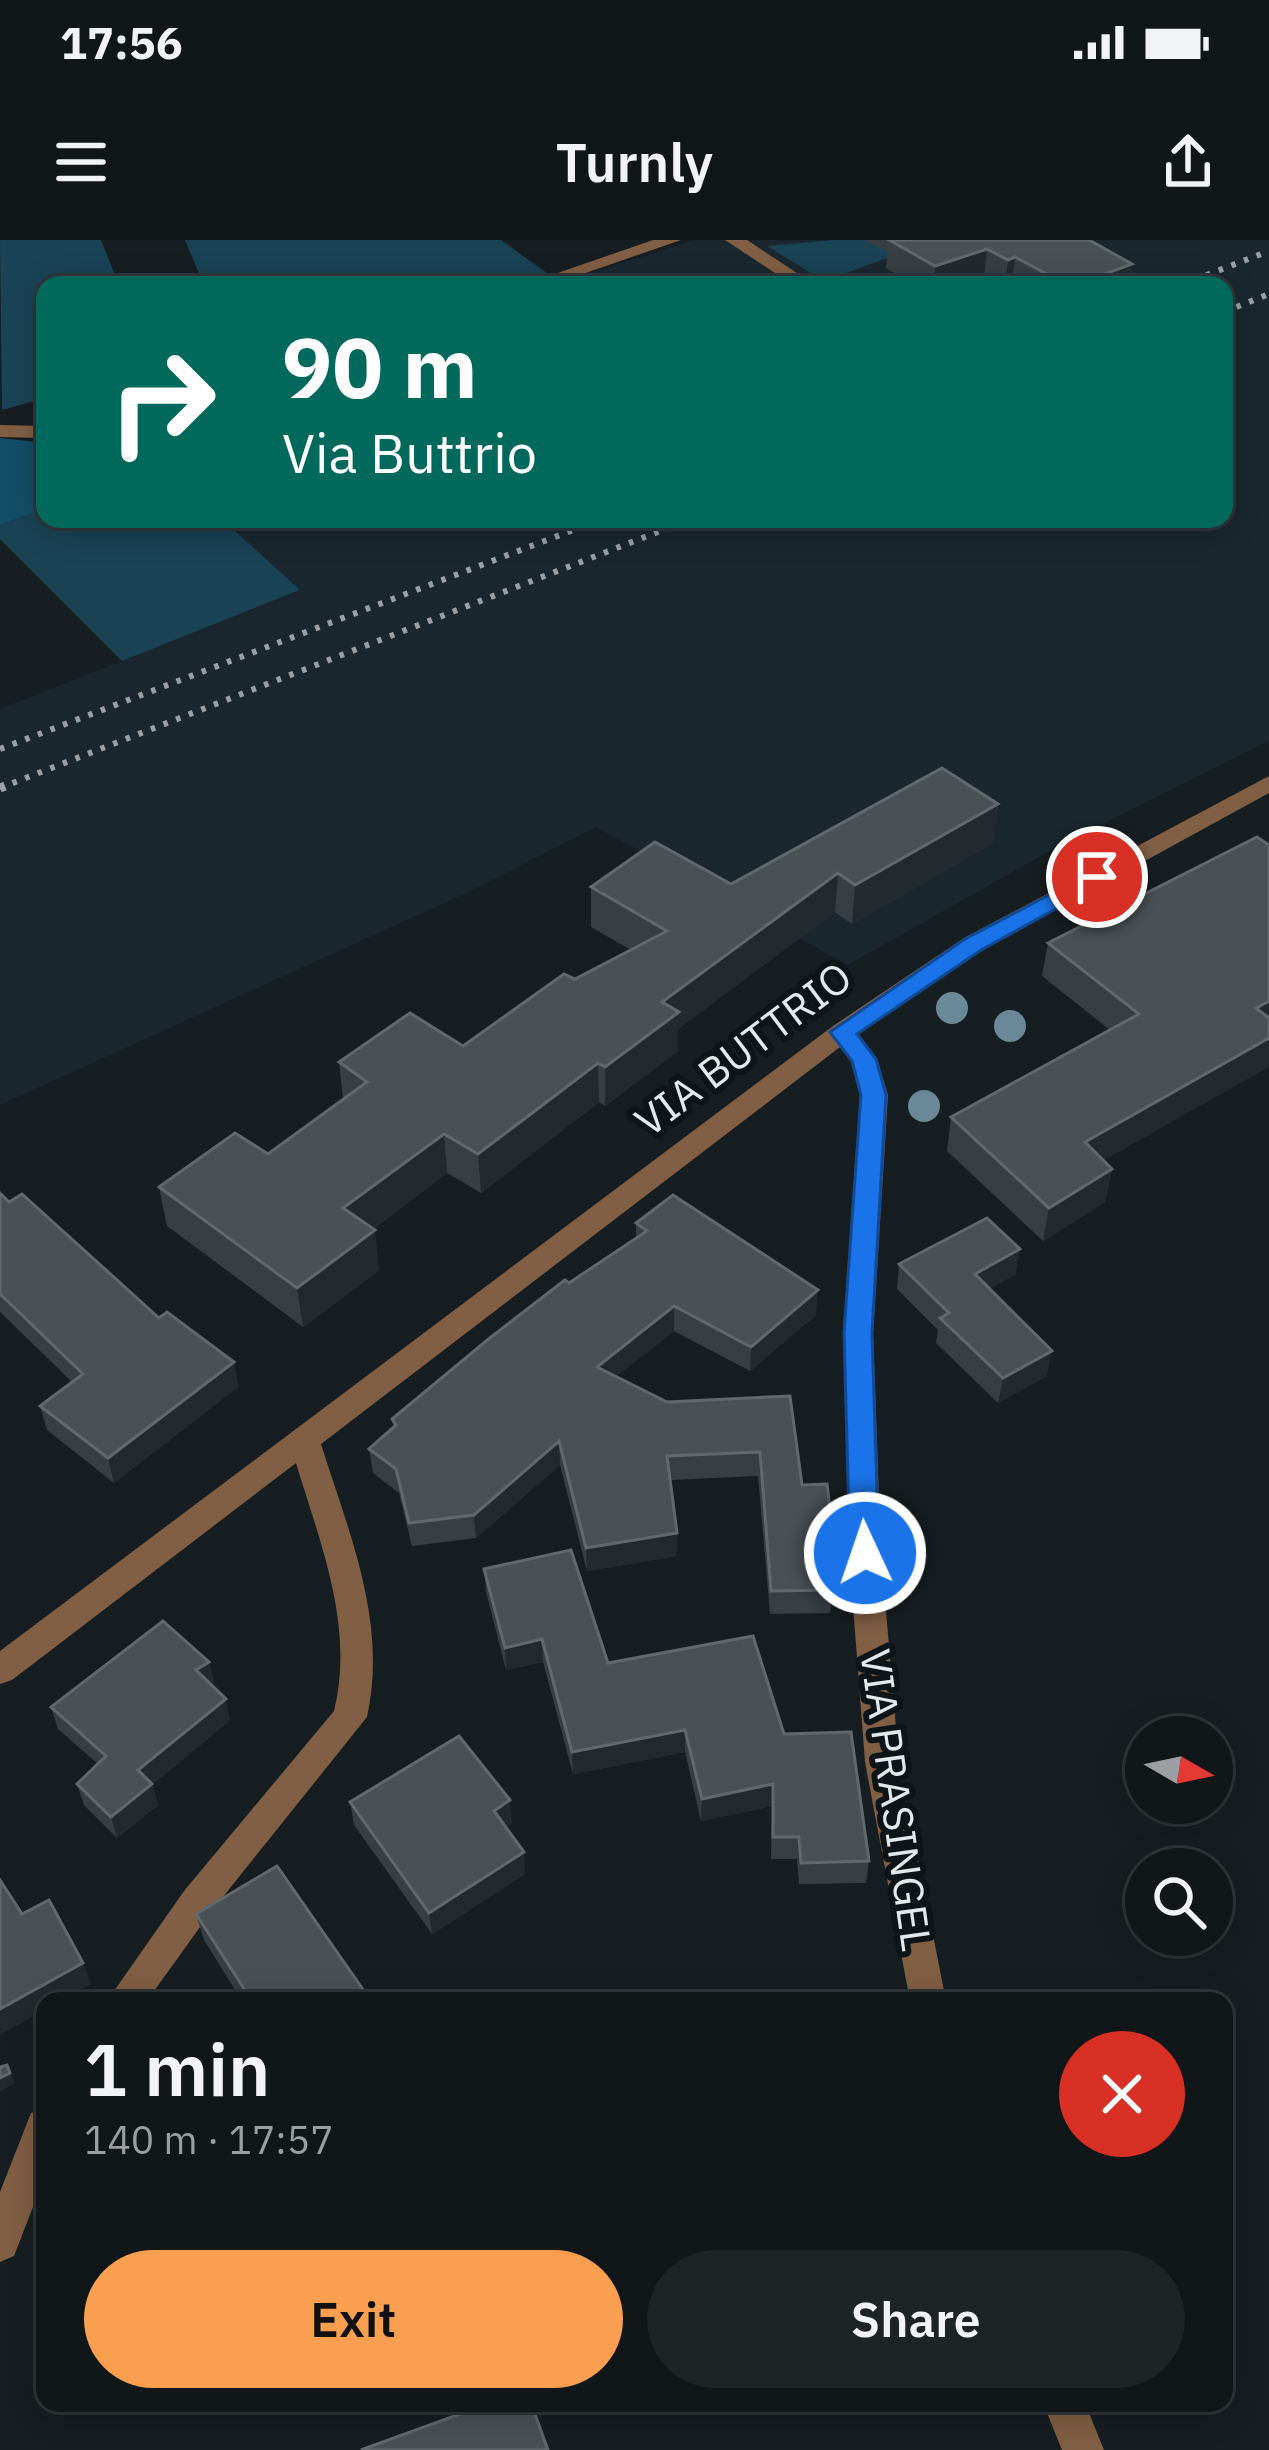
<!DOCTYPE html>
<meta charset="utf-8">
<style>
body{margin:0;font-family:"IBM Plex Sans",sans-serif;background:#1e2326;color:#f1f3f6;height:100vh;display:flex;flex-direction:column;font-size:45px;white-space:nowrap}
*{box-sizing:border-box;margin:0}
p{font-size:39px;color:#9c9fa2}
.icon{flex:none;width:66px;height:66px;fill:none;stroke:currentColor;stroke-width:2;stroke-linecap:round;stroke-linejoin:round}
.map{position:relative;flex:1;overflow:hidden}
.drawer{position:absolute;left:36px;top:1752px;width:1197px;height:420px;display:flex;flex-direction:column;background:#111619;border-radius:24px;box-shadow:0 6px 30px #0003,0 0 0 3px #303538}
.drawer>*{flex:none}
.banner{position:absolute;left:36px;top:36px;width:1197px;height:252px;border-radius:24px;box-shadow:0 6px 30px #0003,0 0 0 3px #303538;background:#00695c;color:#fff;overflow:hidden}
.needle{width:78px;rotate:99deg}
.tools{position:absolute;left:1125px;top:1476px;display:grid;gap:24px}
.tools a{display:grid;place-items:center;width:108px;height:108px;border-radius:50%;background:#111619;box-shadow:0 6px 30px #0003,0 0 0 3px #303538;font-size:60px}
.pin{position:absolute;display:grid;place-items:center;width:102px;height:102px;color:#fff;margin:-51px;border:6px solid #fff;border-radius:50%;box-shadow:0 3px 12px #0007}
.me{position:absolute;width:132px;margin:-66px;rotate:357deg;stroke-linejoin:round;filter:drop-shadow(0 0 9px #0008)}
.turn{display:flex;align-items:center;gap:42px;height:252px;padding:0 48px;font-size:54px}
.turn .icon{width:156px;height:156px;stroke-width:2.5}
.turn b{display:block;font-size:84px;line-height:102px}
.round{display:grid;place-items:center;flex:none;width:126px;height:126px;border-radius:63px;background:#1e2326}
.summary{display:flex;align-items:center;justify-content:space-between;height:204px;padding:0 48px}
h1{font-size:72px;font-weight:600;line-height:90px}
.button{display:flex;gap:24px;margin-top:auto;padding:24px 48px}
.button a{flex:1;height:138px;border-radius:72px;background:#fa9f4f;color:#111;font-size:48px;font-weight:600;line-height:138px;text-align:center}
.button a+a{background:#1e2326;color:#f1f3f6}
.status{display:flex;justify-content:space-between;align-items:center;height:84px;padding:0 60px;background:#111619;direction:ltr}
.status svg{height:33px;fill:currentColor}
header{display:flex;justify-content:space-between;align-items:center;height:156px;padding:0 48px;background:#111619;font-size:54px;font-weight:600}
.map>svg:first-child{display:block}
</style>
<div class="status"><b>17:56</b><svg viewBox="0 0 49 12"><path d="M0 12V9h3v3zM5 12V6h3v6zM10 12V3h3v9zM15 12V0h3v12zM26 1h20v11H26zM47 4h2v5h-2z"/></svg></div>
<header><svg class="icon" aria-label="menu" viewBox="0 0 24 24"><path d="M4 6h16M4 12h16M4 18h16"/></svg>Turnly<svg class="icon" aria-label="share" viewBox="0 0 24 24"><path d="M12 15V3M7 8l5-5 5 5M5 13v7h14v-7"/></svg></header>
<div class="map">
<svg width="1269" height="2210" viewBox="0 0 1269 2210">
<rect width="100%" height="100%" fill="#171e21"/>
<polygon fill="#1a272e" points="694,0 1269,0 1269,501 1053,609 848,725 596,587 464,654 0,865 0,469 299,351 222,279 1224,279 1224,45 553,45"/>
<g fill="#1a4355">
<polygon points="0,0 101,0 119,45 45,45 45,158 2,170"/>
<polygon points="185,0 501,0 547,33 511,45 204,45"/>
<polygon points="834,0 872,0 896,15 824,41 767,6"/>
<polygon points="45,269 45,279 222,279 300,350 122,421 0,299 0,285"/>
</g>
<polygon fill="#144e66" points="0,198 45,203 45,269 0,285"/>
<g fill="none" stroke-linecap="round" stroke-linejoin="round">
<g fill="#805f44" fill-rule="evenodd">
<polygon points="653,0 681,0 551,45 523,45"/>
<polygon points="725,0 747,0 815,45 793,45"/>
<polygon points="0,185 45,186 45,198 0,197"/>
<path d="M1269,536v17l-287,157 -124,84 19,25 11,36 -15,238 8,220 18,209 47,239h-36l-45,-239 -16,-209 -6,-220 17,-238 -9,-34 -11,-14 -519,397c28,89 67,179 46,273l-157,196 -63,88h-40l77,-110 150,-180c21,-85 -14,-168 -38,-248l-284,217 -12,4v-33l833,-625 131,-88z"/>
<polygon points="45,1868 45,1936 14,2016 0,2022 0,1952 31,1873"/>
<polygon points="1043,2163 1085,2163 1104,2210 1062,2210"/>
</g>
<g stroke="#9aa0a3" stroke-width="6" stroke-dasharray="4.5 9" stroke-linecap="butt">
<polyline points="1181,45 1269,11"/>
<polyline points="1224,72 1269,54"/>
<polyline points="0,509 602,279"/>
<polyline points="0,548 691,279"/>
</g>
<polyline stroke="#9aa0a3" stroke-width="9" stroke-dasharray="6 10" stroke-linecap="butt" points="0,548 5,546"/>
</g>
<g fill="#6a8897">
<circle cx="952" cy="768" r="16"/>
<circle cx="1010" cy="786" r="16"/>
<circle cx="924" cy="866" r="16"/>
</g>
<g fill="#373f43">
<polygon points="864,0 1089,0 1129,45 997,45 984,38 963,45 915,45 886,28 887,11"/>
<polygon points="998,564 993,603 852,684 835,672 678,789 678,811 605,866 599,862 481,953 447,933 373,989 379,1030 303,1087 167,986 159,947 268,914 343,859 339,822 463,806 575,739 631,710 591,687 591,647 731,644"/>
<polygon points="1257,597 1104,921 1112,929 1105,962 1043,1001 947,911 951,877 1110,790 1042,736 1048,703"/>
<polygon points="0,953 159,1078 234,1122 238,1147 114,1243 47,1190 40,1166 72,1142 0,1072"/>
<polygon points="636,983 816,1075 750,1131 674,1091 616,1136 667,1162 790,1156 802,1245 837,1326 830,1373 770,1374 758,1236 670,1240 677,1293 676,1316 587,1331 560,1225 476,1298 412,1306 399,1253 373,1233 369,1209 393,1187 392,1179 569,1043 636,998"/>
<polygon points="899,1024 1016,1034 989,1049 1047,1136 998,1163 936,1103 938,1090 897,1049"/>
<polygon points="484,1329 608,1423 784,1494 869,1621 866,1643 799,1644 797,1619 771,1619 772,1566 701,1581 685,1512 573,1534 543,1422 506,1430 486,1352"/>
<polygon points="209,1422 214,1444 212,1445 230,1480 152,1545 158,1565 117,1598 84,1565 77,1544 98,1524 58,1489 51,1467"/>
<polygon points="350,1562 512,1583 506,1587 525,1634 432,1694 354,1585"/>
<polygon points="196,1674 371,1761 242,1761 204,1700"/>
</g>
<g fill="#222a2e">
<polygon points="987,9 984,38 963,45 934,45 935,26"/>
<polygon points="1015,17 1012,45 1005,45 1008,20"/>
<polygon points="1132,24 1129,45 1075,45"/>
<polygon points="998,564 993,603 852,684 855,645"/>
<polygon points="838,633 835,672 678,789 678,811 605,866 605,827 662,762"/>
<polygon points="1269,761 1269,790 1256,768"/>
<polygon points="1269,798 1269,827 1078,935 1085,902"/>
<polygon points="598,823 599,862 481,953 478,914"/>
<polygon points="444,894 447,933 348,1007 343,968"/>
<polygon points="1112,929 1105,962 1043,1001 1049,968"/>
<polygon points="375,990 379,1030 303,1087 297,1048"/>
<polygon points="1020,1009 1016,1034 971,1059 975,1034"/>
<polygon points="818,1050 816,1075 750,1131 751,1107"/>
<polygon points="674,1066 674,1091 598,1151 597,1127"/>
<polygon points="1052,1111 1047,1136 998,1163 1003,1138"/>
<polygon points="234,1122 238,1147 114,1243 108,1218"/>
<polygon points="559,1201 560,1225 476,1298 474,1275"/>
<polygon points="677,1293 676,1316 587,1331 586,1308"/>
<polygon points="542,1399 543,1422 506,1430 505,1408"/>
<polygon points="209,1422 214,1444 201,1452 196,1430"/>
<polygon points="226,1459 230,1480 152,1545 158,1565 117,1598 111,1577 138,1530"/>
<polygon points="685,1490 685,1512 573,1534 572,1512"/>
<polygon points="773,1544 772,1566 701,1581 702,1559"/>
<polygon points="510,1560 512,1583 496,1594 494,1571"/>
<polygon points="524,1612 525,1634 432,1694 429,1673"/>
<polygon points="83,1723 91,1744 61,1761 45,1761 45,1770 0,1795 0,1769"/>
<polygon points="10,1833 15,1843 0,1852 0,1838"/>
</g>
<g fill="#4a5155" stroke="#62696c" stroke-width="3">
<polygon points="889,0 1089,0 1132,24 1075,45 1067,45 1015,17 1008,20 987,9 935,26"/>
<polygon points="835,39 844,45 818,45"/>
<polygon points="942,528 998,564 855,645 838,633 662,762 679,772 605,827 598,823 478,914 444,894 343,968 375,990 297,1048 159,947 235,893 268,914 367,842 339,822 410,773 463,806 564,734 575,739 667,691 591,647 655,602 731,644"/>
<polygon points="1257,597 1269,605 1269,761 1256,768 1269,778 1269,798 1085,902 1112,929 1049,968 951,877 1139,774 1048,703"/>
<polygon points="0,953 9,962 22,954 159,1078 167,1072 234,1122 108,1218 40,1166 83,1134 0,1054"/>
<polygon points="673,955 818,1050 751,1107 674,1066 597,1127 667,1162 790,1156 802,1245 827,1244 837,1326 829,1326 832,1350 771,1351 760,1212 667,1216 677,1293 586,1308 559,1201 474,1275 409,1283 396,1229 369,1209 396,1185 392,1179 491,1097 565,1040 569,1043 647,991 636,983"/>
<polygon points="987,978 1020,1009 975,1034 1052,1111 1003,1138 940,1078 949,1073 899,1024"/>
<polygon points="571,1310 608,1423 753,1396 784,1494 851,1492 869,1621 801,1623 799,1597 773,1597 773,1544 702,1559 685,1490 572,1512 542,1399 505,1408 484,1329"/>
<polygon points="163,1381 209,1422 196,1430 226,1459 138,1530 152,1544 111,1577 77,1544 106,1516 51,1467"/>
<polygon points="459,1496 510,1560 494,1571 524,1612 429,1673 350,1562"/>
<polygon points="277,1626 371,1761 252,1761 196,1674"/>
<polygon points="0,1640 22,1674 49,1660 83,1723 0,1769"/>
<polygon points="7,1825 10,1833 0,1838 0,1827"/>
<polygon points="490,2163 531,2163 548,2210 361,2210"/>
</g>
<polygon fill="#1a73e8" stroke="#114b97" stroke-width="3" points="1097,630 1108,637 1105,642 981,710 857,794 876,819 886,855 872,1093 879,1313 875,1321 854,1321 850,1313 844,1093 861,855 852,821 830,792 965,699"/>
<g text-anchor="middle" stroke-width="12" stroke-linejoin="round" paint-order="stroke">
<g font-size="42" fill="#e4e9eb" stroke="#0e1518">
<text transform="translate(743 809) rotate(-37)" y="15">VIA BUTTRIO</text>
<text transform="translate(896 1560) rotate(82)" y="15">VIA PRASINGEL</text>
</g>
</g>
</svg>
<div class="tools">
<a><svg class="needle" viewBox="-14 -14 28 28"><path d="M0-13l5 13h-10z" fill="#e53935"/><path d="M0 13l5-13h-10z" fill="#9c9fa2"/></svg></a>
<a><svg class="icon" aria-label="search" viewBox="0 0 24 24"><circle cx="10" cy="10" r="6"/><path d="M15 15l6 6"/></svg></a>
</div>
<div class="pin" style="left:1097px;top:637px;background:#d93025"><svg class="icon" aria-label="arrive" viewBox="0 0 24 24"><path d="M6 21V4h12l-3 4 3 4H6"/></svg></div>
<svg class="me" style="left:865px;top:1313px" viewBox="-20 -20 40 40"><circle r="17" fill="#1a73e8" stroke="#fff" stroke-width="3"/><path d="M0-11L8 9 0 5-8 9z" fill="#fff"/></svg>
<div class="banner">
<div class="turn"><svg class="icon" aria-label="right" viewBox="0 0 24 24"><path d="M7 20v-9h11M14 6l5 5-5 5"/></svg><div><b>90 m</b>Via Buttrio</div></div>
</div>
<section class="drawer">
<div class="summary"><div><h1>1 min</h1><p>140 m · 17:57</p></div><a class="round" style="background:#d93025;color:#fff"><svg class="icon" aria-label="close" viewBox="0 0 24 24"><path d="M6 6l12 12M18 6L6 18"/></svg></a></div>
<div class="button"><a>Exit</a><a>Share</a></div>
</section>
</div>
